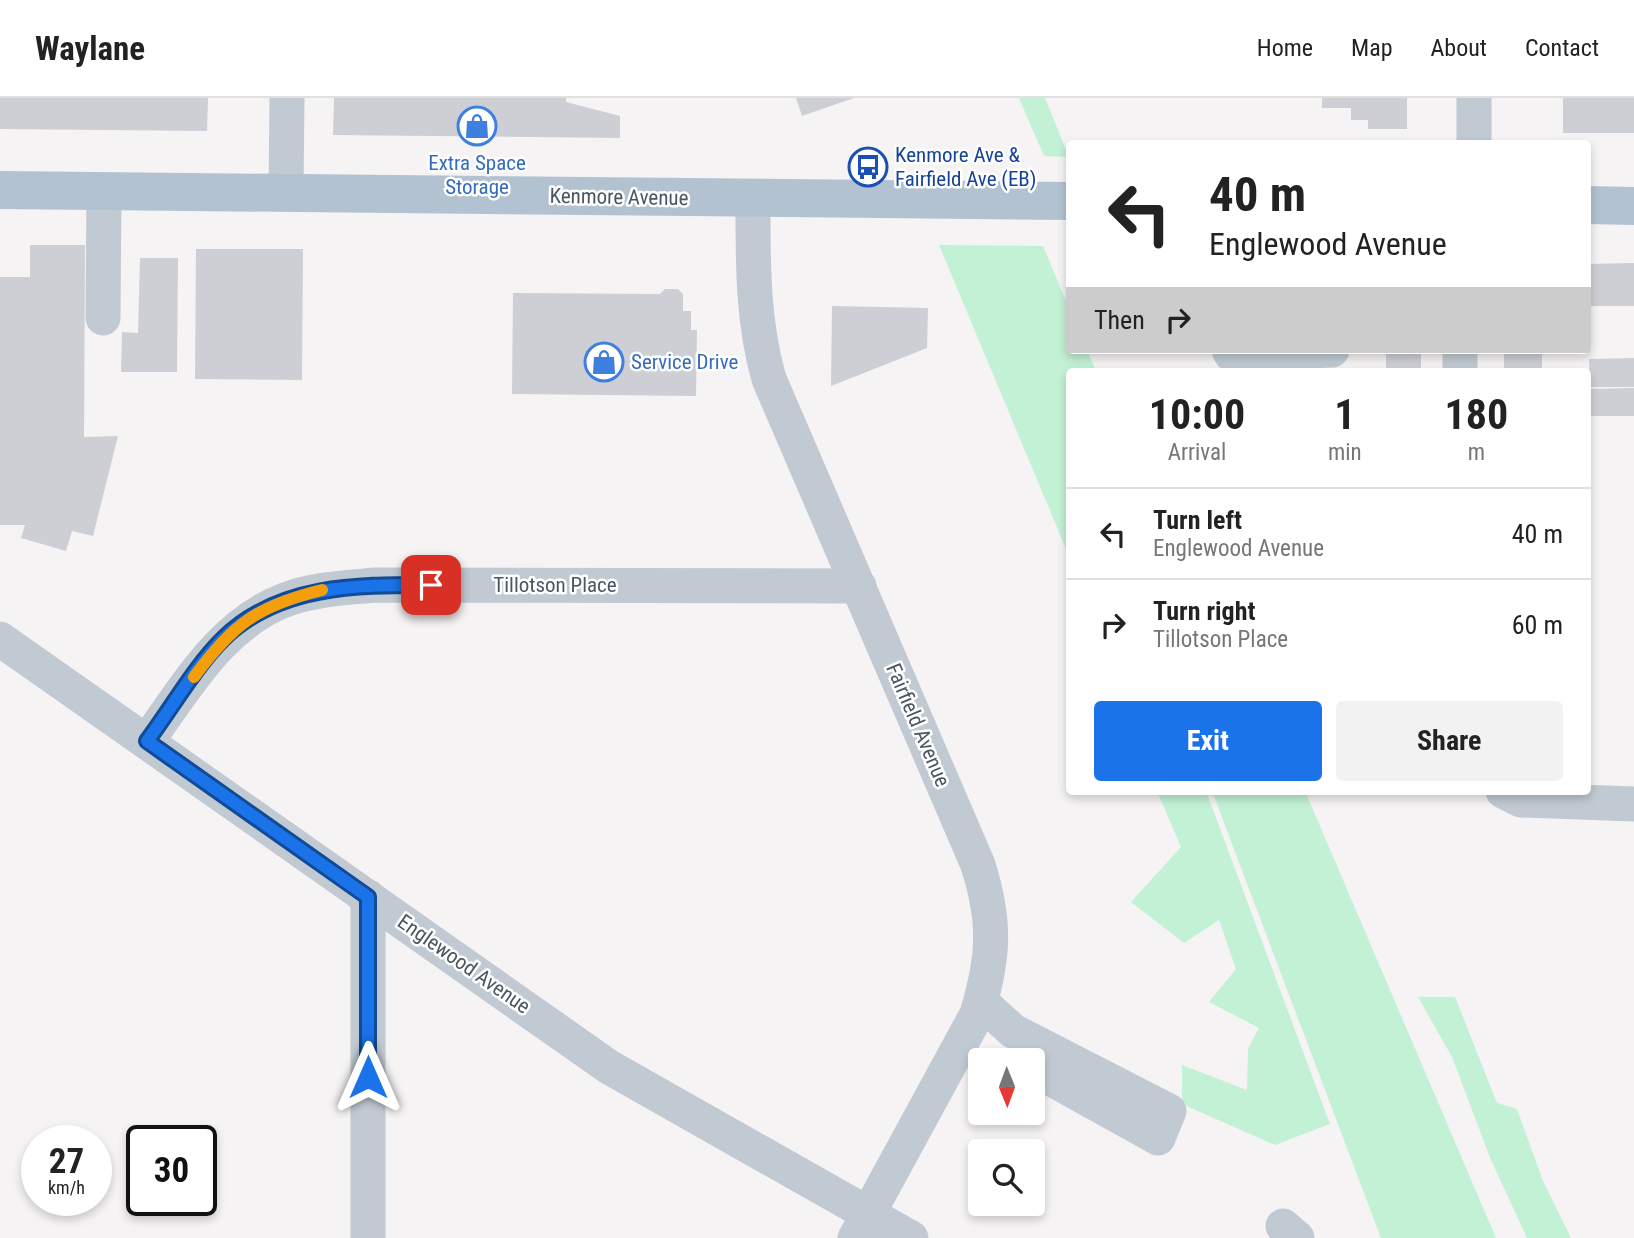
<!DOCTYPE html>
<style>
body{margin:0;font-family:"Roboto Condensed",sans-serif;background:#f2f2f2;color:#222;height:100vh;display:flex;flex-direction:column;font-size:26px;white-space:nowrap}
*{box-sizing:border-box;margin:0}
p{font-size:23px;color:#767676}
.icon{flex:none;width:38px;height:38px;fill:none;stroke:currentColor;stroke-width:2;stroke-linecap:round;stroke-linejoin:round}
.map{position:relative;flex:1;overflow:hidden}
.panel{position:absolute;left:1066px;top:270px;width:525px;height:427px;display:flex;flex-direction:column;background:#fff;border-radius:7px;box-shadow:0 4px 10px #0003}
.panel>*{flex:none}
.guide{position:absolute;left:1066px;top:42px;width:525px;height:214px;border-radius:7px;box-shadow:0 4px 10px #0003;background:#fff;color:#222;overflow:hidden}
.needle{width:46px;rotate:179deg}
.fabs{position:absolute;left:968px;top:950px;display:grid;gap:14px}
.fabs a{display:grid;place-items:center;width:77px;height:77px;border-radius:7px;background:#fff;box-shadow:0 4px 10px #0003;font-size:35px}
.speed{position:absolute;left:21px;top:1027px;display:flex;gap:14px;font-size:35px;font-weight:700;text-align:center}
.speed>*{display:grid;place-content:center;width:91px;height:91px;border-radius:50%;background:#fff;box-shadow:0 4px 10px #0003;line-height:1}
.speed small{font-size:18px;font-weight:400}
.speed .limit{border:4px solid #111;border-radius:10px;background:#fff;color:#111}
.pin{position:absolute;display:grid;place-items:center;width:60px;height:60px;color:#fff;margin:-30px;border-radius:14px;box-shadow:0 4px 10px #0006}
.me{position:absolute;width:77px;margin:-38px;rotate:0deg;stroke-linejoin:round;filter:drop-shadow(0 0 5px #0008)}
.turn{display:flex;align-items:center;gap:24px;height:147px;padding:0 28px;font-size:32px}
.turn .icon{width:91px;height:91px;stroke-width:2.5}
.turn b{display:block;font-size:49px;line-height:60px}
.then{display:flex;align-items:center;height:66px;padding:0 28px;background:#0003;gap:14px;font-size:26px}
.eta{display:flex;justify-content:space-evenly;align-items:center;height:119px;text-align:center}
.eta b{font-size:42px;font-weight:700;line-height:49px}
.cta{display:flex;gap:14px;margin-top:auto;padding:14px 28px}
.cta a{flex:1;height:80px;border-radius:7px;background:#1a73e8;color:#fff;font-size:28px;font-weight:700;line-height:80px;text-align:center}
.cta a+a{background:#f2f2f2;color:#222}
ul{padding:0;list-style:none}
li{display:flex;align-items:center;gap:21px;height:91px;padding:0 28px;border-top:2px solid #e0e0e0}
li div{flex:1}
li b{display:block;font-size:26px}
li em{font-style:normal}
header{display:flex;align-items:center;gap:42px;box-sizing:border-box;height:98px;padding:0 35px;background:#fff;border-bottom:2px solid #e0e0e0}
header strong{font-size:33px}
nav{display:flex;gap:38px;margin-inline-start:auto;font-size:24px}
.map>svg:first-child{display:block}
</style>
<header>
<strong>Waylane</strong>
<nav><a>Home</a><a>Map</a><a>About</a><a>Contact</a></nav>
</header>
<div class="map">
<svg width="1634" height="1140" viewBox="0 0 1634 1140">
<rect width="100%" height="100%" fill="#f5f3f3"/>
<g fill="#c3f1d5">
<polygon points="1019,0 1045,0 1069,59 1044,58"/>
<polygon points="939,147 1043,148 1069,210 1069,252 1087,252 1096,273 1069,273 1069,458"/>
<polygon points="1157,693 1206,693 1330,1026 1275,1047 1182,1006 1182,967 1247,992 1248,951 1259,930 1209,904 1236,871 1219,822 1184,845 1131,804 1181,749"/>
<polygon points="1212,693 1305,693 1496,1140 1381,1140"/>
<polygon points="1418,899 1455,899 1497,1005 1517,1011 1543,1083 1571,1140 1527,1140 1491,1062 1452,959"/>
</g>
<g fill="#cdcfd5">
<polygon points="0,0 208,0 207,33 0,31"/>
<polygon points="334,0 566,0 566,4 620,18 620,40 333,37"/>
<polygon points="796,0 854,0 802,18"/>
<polygon points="1322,0 1407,0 1407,31 1368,31 1368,22 1351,22 1351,10 1322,10"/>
<rect x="1563" y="0" width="71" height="35"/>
<polygon points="30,147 85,147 84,339 118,338 93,438 72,433 66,453 21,440 25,427 0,427 0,179 30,179"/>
<polygon points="196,151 303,151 302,282 195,281"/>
<polygon points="140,160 178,160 177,274 121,274 122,234 138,235"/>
<polygon points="1634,165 1634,208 1587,208 1587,166"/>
<polygon points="665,191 678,191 683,196 683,213 691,213 691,232 697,232 696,298 512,296 513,195 660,196"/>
<polygon points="832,208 928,210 927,250 831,288"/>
<rect x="1386" y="252" width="35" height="21"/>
<rect x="1504" y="252" width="38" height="21"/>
<polygon points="1634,260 1634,289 1590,289 1589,261"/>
<polygon points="1634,290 1634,318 1587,318 1587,291"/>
</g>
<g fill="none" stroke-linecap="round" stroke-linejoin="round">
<g stroke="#c1cad2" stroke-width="35">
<polyline points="1474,46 1474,0"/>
<polyline points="286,95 287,0"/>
<path d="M753,100c0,62 -1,122 16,181l209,486c18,57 16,92 -1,149l-122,224"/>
<polyline points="103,220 104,94"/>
<polyline points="1229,252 1231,256 1332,252"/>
<polyline points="1460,252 1460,273"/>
<polyline points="0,541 609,969 911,1140"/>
<path d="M147,643c39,-53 73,-116 138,-141 28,-11 60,-12 91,-15l483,1"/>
<polyline points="1503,693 1521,702 1634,706"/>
<polyline points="981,904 1013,933 1169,1013 1158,1040 1032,970"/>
<polyline points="1283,1128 1297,1140"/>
<polyline points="368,1140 368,799"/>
</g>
<g stroke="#b3c2d1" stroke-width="38">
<polyline points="0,92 1069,103"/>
<polyline points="1587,107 1634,108"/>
</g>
</g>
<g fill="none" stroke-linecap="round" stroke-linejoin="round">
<defs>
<path id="route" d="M368,979v-180l-221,-156c24,-32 49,-76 77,-103 56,-54 135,-53 207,-53"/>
</defs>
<use href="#route" stroke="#114b97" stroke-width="18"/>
<use href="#route" stroke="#1a73e8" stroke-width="12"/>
<path stroke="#f59e0b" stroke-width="12" d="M194,579c39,-53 63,-71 128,-87"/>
</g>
<defs>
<symbol id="shop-ring" viewBox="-11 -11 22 22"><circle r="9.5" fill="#fff" stroke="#3f7fe0" stroke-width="1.5"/><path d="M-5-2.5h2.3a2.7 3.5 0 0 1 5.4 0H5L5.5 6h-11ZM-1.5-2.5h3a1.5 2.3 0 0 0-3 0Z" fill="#3f7fe0"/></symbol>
<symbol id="bus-ring" viewBox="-11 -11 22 22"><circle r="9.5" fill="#fff" stroke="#1a4fb4" stroke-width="1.5"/><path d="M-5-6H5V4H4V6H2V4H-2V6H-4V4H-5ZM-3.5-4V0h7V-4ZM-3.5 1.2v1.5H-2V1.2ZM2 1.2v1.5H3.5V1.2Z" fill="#1a4fb4"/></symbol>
</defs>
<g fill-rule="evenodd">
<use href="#shop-ring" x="455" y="6" width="44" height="44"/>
<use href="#bus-ring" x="846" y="47" width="44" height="44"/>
<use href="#shop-ring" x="582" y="242" width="44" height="44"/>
</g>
<g text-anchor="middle" stroke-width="5" stroke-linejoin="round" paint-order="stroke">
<g font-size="21" fill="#164399" stroke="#fff" text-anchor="start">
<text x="895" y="64">Kenmore Ave &amp;<tspan x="895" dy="24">Fairfield Ave (EB)</tspan></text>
</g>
<g font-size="21" fill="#366cbe" stroke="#fff">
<text x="477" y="72">Extra Space<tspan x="477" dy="24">Storage</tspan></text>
<text x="631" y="271" text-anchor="start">Service Drive</text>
</g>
<g font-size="21" fill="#4a5661" stroke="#fff">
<text transform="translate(619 99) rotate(1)" y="7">Kenmore Avenue</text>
<text x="555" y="494">Tillotson Place</text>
<text transform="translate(918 627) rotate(67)" y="7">Fairfield Avenue</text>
<text transform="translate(464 866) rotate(35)" y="7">Englewood Avenue</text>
</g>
</g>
</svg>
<div class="fabs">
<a><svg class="needle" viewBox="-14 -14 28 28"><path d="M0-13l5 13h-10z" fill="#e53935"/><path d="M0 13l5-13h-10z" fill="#767676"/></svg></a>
<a><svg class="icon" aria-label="search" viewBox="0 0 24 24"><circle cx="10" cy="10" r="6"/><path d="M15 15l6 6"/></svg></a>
</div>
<div class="speed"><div>27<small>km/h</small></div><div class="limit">30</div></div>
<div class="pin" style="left:431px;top:487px;background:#d93025"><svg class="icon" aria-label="arrive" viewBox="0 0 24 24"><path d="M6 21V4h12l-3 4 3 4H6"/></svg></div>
<svg class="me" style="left:368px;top:979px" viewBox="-20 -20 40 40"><path d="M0-17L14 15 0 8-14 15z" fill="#1a73e8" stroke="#fff" stroke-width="4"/></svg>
<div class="guide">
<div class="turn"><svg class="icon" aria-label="left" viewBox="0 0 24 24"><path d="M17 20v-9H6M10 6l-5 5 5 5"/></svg><div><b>40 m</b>Englewood Avenue</div></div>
<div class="then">Then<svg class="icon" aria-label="right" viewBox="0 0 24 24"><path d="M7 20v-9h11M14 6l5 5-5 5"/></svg></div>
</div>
<section class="panel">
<div class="eta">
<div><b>10:00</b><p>Arrival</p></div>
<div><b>1</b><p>min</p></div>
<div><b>180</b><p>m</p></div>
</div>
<ul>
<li><svg class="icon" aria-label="left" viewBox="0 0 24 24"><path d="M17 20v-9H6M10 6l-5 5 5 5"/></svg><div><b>Turn left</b><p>Englewood Avenue</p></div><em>40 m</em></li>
<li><svg class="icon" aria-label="right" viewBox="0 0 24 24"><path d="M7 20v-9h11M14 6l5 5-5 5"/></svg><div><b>Turn right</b><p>Tillotson Place</p></div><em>60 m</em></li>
</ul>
<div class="cta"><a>Exit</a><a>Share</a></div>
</section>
</div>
